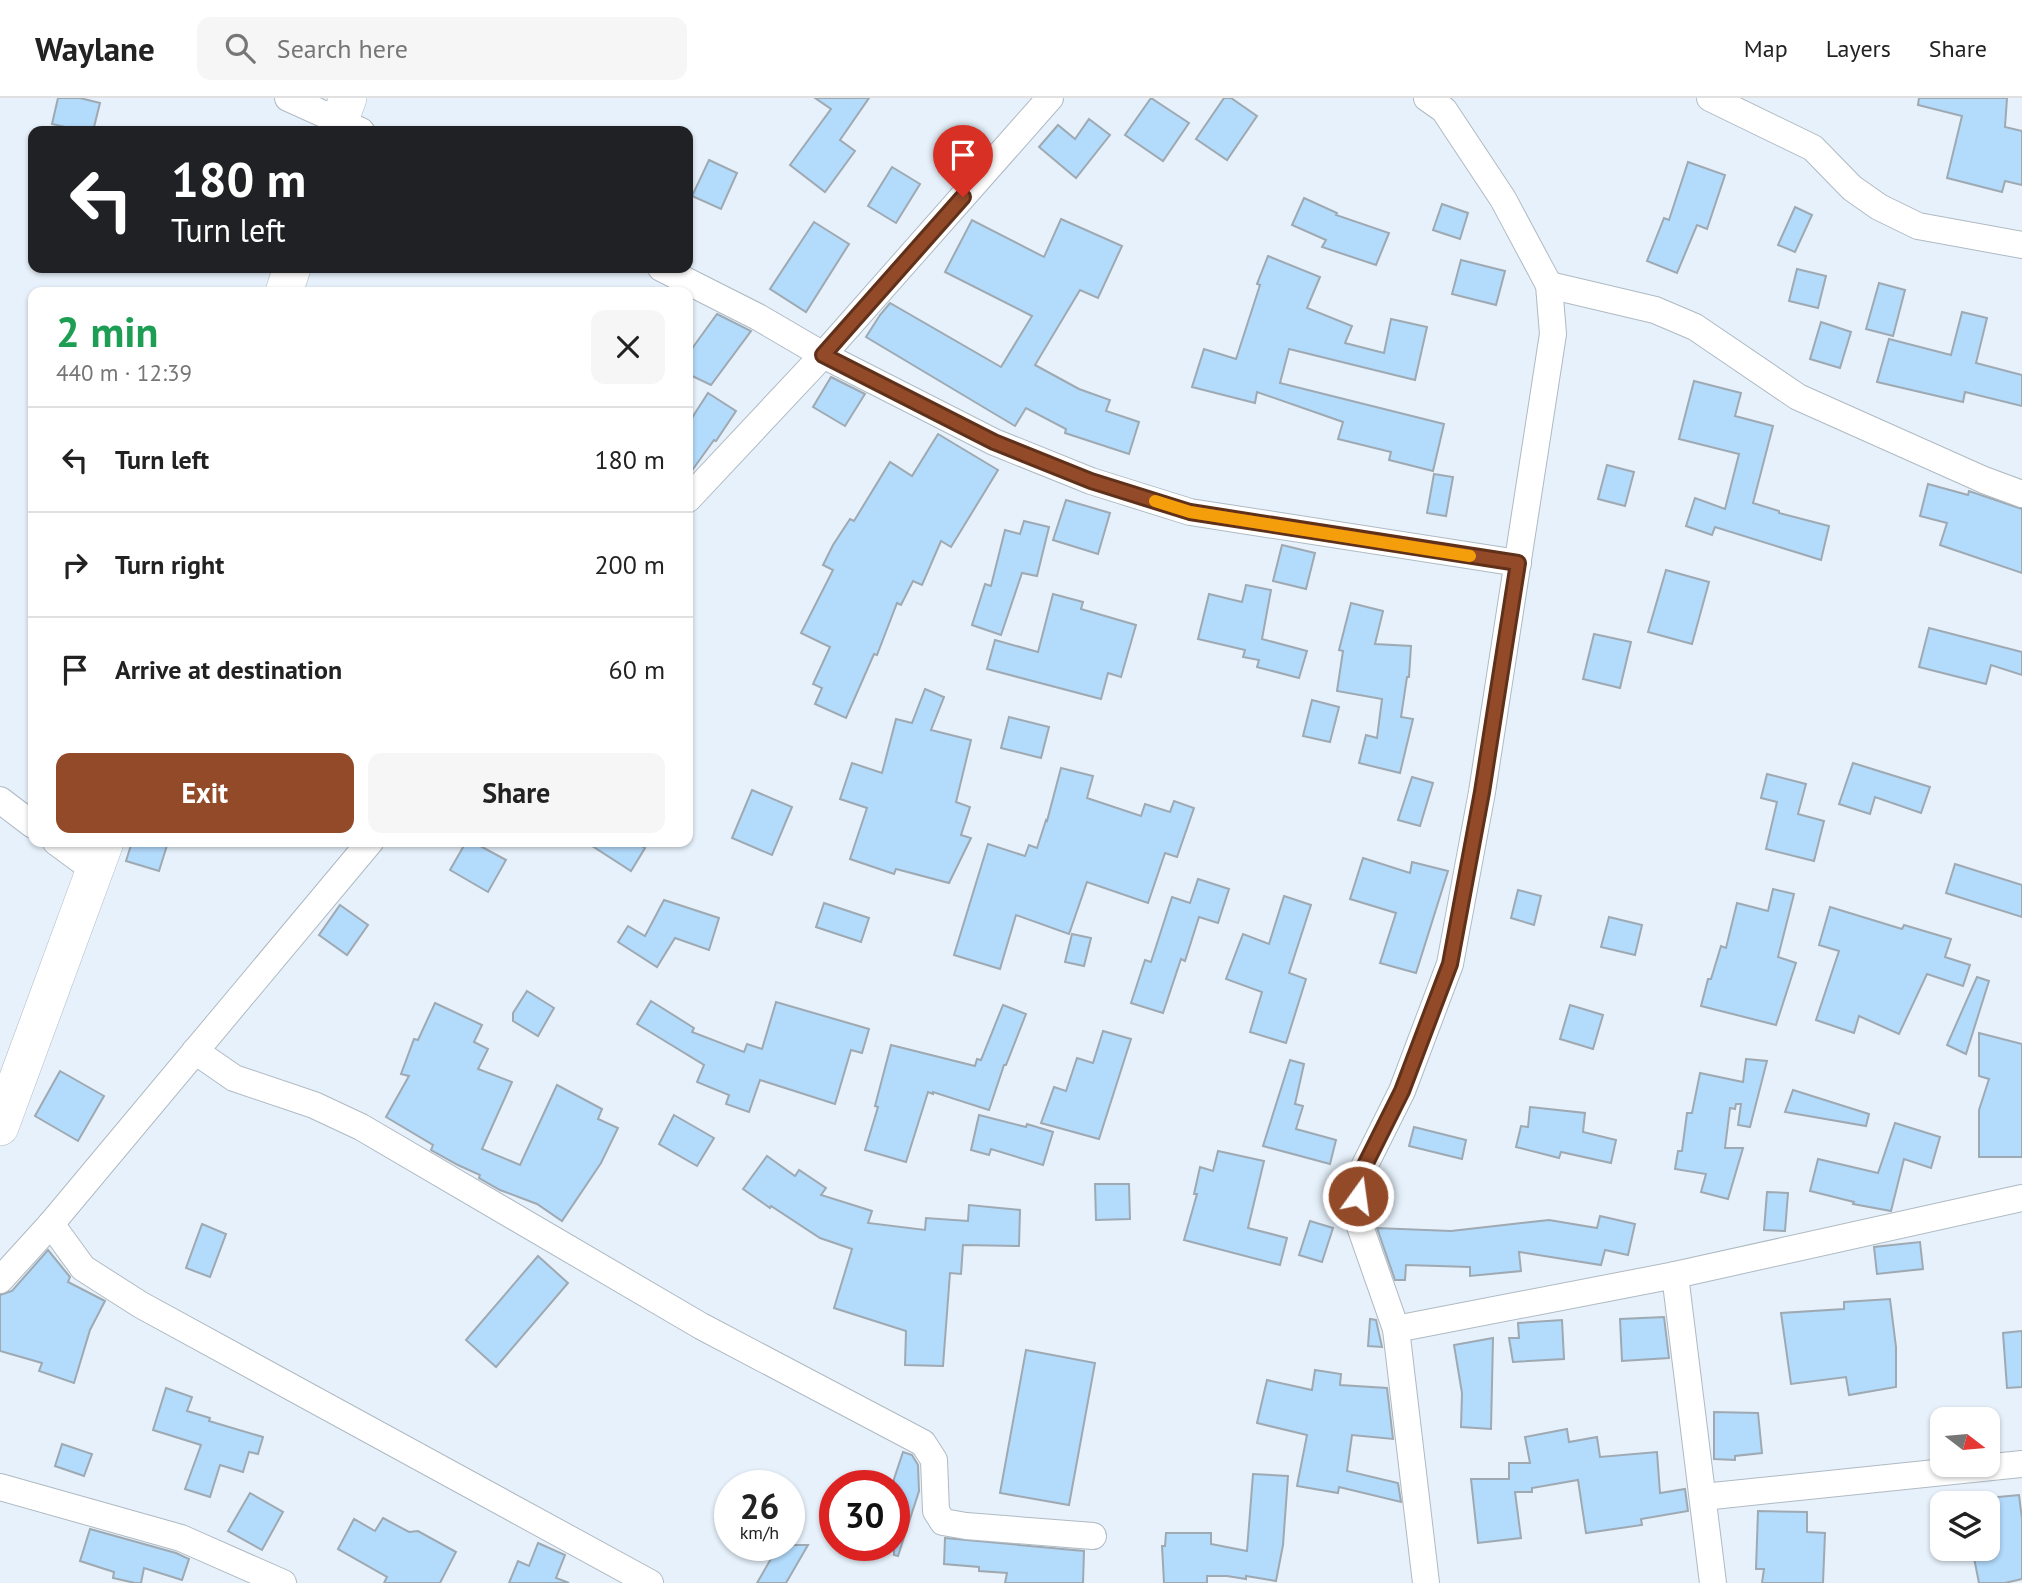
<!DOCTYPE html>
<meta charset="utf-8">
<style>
body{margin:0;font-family:"PT Sans",sans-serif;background:#f6f6f6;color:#222;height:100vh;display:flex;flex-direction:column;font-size:26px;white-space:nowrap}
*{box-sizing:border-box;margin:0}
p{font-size:23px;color:#767676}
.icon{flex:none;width:38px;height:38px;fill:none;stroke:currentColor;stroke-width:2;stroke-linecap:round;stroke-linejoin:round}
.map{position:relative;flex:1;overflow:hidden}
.panel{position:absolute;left:28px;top:189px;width:665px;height:560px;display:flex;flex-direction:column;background:#fff;border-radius:14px;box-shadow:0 2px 5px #0004}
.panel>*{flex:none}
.top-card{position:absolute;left:28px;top:28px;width:665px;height:147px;border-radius:14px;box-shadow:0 2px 5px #0004;background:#202124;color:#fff;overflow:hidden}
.needle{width:46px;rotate:106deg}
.fabs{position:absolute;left:1930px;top:1309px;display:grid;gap:14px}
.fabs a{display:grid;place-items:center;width:70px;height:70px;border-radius:14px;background:#fff;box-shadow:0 2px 5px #0004;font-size:35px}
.speed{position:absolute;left:714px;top:1372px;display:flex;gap:14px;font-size:35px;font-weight:700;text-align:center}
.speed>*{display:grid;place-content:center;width:91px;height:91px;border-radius:50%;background:#fff;box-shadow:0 2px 5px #0004;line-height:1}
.speed small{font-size:18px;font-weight:400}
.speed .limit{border:10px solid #d22;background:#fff;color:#111}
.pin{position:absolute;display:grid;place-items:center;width:60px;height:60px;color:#fff;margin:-72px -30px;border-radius:50% 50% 50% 0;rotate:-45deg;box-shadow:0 0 7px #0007}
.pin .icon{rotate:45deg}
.me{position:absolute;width:77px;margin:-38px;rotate:14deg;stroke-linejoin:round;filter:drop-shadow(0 0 5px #0008)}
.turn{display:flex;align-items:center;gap:24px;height:147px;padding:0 28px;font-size:32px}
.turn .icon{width:91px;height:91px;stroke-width:2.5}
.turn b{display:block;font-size:49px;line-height:60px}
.round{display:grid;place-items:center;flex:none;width:74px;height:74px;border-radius:14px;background:#f6f6f6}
.summary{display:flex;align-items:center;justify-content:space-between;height:119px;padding:0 28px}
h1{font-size:42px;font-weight:700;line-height:52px;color:#1e9e55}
.action{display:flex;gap:14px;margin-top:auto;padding:14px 28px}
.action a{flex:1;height:80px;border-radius:14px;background:#924a28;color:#fff;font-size:28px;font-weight:700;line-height:80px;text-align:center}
.action a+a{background:#f6f6f6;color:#222}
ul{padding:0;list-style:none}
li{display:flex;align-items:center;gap:21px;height:105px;padding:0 28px;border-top:2px solid #e0e0e0}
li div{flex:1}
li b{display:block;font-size:26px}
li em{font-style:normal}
header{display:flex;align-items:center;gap:42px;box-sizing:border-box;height:98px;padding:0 35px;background:#fff;border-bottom:2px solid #e0e0e0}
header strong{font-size:33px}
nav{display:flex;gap:38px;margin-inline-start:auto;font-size:24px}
.search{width:490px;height:63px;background:#f6f6f6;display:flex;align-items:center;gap:18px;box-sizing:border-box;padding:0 24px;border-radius:14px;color:#767676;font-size:26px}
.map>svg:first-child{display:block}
</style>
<header>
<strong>Waylane</strong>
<div class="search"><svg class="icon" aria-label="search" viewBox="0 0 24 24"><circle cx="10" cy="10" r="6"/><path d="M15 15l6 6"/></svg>Search here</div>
<nav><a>Map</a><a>Layers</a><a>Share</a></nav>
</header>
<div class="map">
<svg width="2022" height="1485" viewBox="0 0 2022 1485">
<rect width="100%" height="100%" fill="#e6f1fb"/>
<g fill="#b3dbfc" stroke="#9ea9b2" stroke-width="2">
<polygon points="58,0 80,0 100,5 93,33 83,33 52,26"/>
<polygon points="815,0 869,0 840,42 855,53 825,94 790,67 831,11"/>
<polygon points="1151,0 1189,25 1163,63 1125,37"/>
<polygon points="1224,0 1231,0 1257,18 1227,62 1196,41"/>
<polygon points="1919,0 2007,0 2005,29 2022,33 2022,87 2005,83 2002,94 1947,80 1962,18 1918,7"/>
<polygon points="1089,21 1110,37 1076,80 1039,49 1058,27 1075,41"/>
<polygon points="709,62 737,75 721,111 692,98"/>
<polygon points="1688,64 1725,77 1707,131 1697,127 1677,175 1647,163 1664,120 1669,122"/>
<polygon points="892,69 920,86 896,125 868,108"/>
<polygon points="1304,100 1337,115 1336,117 1389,135 1376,167 1322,149 1326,142 1292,127"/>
<polygon points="1442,106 1468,115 1460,141 1433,132"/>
<polygon points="1795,109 1812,117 1795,154 1778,147"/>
<polygon points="1061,121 1122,148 1098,200 1080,192 1035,267 1079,291 1110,302 1106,313 1139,324 1129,356 1065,335 1066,331 1026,310 1015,328 866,239 880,217 890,205 1001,269 1032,218 945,174 972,122 1044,159"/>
<polygon points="814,124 849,146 806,214 770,191"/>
<polygon points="1268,158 1320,179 1307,210 1352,228 1345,245 1384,255 1391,221 1427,229 1415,282 1289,251 1280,285 1444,326 1433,373 1389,362 1391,354 1338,341 1343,324 1257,294 1255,305 1192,289 1204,251 1236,261 1260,187 1257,186"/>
<polygon points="1461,162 1505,173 1496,207 1452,196"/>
<polygon points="1797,171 1826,178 1818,210 1789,203"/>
<polygon points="1879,185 1905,192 1893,238 1866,231"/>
<polygon points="1962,214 1987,220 1976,265 2022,277 2022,308 1965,294 1963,304 1877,284 1889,241 1951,257"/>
<polygon points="717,216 751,233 711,287 688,276 688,256"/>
<polygon points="1821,224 1851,234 1840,270 1810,261"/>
<polygon points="831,279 865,296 845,328 813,309"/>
<polygon points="1694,283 1741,295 1735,318 1773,328 1753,405 1779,413 1779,415 1829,428 1821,462 1715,429 1712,437 1686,428 1695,400 1725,411 1739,356 1679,341"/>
<polygon points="708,295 736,313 716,343 714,342 688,378 688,326"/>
<polygon points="938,336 998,372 951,449 941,443 922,487 913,483 901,507 897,505 877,557 874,556 846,620 815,606 822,590 813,586 830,549 801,535 833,472 823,467 833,447 850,421 854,423 890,364 912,378"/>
<polygon points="1607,367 1634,374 1625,408 1598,401"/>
<polygon points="1434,376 1453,379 1446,418 1427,415"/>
<polygon points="1928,386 1968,397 1969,393 2022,411 2022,475 1940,447 1947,425 1920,418"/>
<polygon points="1066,402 1110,415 1098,456 1053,442"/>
<polygon points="1024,423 1049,429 1037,478 1022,475 1001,537 972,527 985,486 991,488 1005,432 1020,436"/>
<polygon points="1282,447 1315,455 1306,491 1273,483"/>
<polygon points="1666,472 1709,484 1692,546 1648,534"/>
<polygon points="1246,487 1271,492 1262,541 1307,553 1299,580 1257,569 1259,562 1243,559 1245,552 1198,541 1209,496 1242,504"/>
<polygon points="1053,496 1083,504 1081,511 1136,527 1121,579 1108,575 1101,601 987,571 995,542 1038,554"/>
<polygon points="1351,505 1383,513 1375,546 1411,548 1409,579 1407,579 1401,619 1413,621 1400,675 1359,665 1366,637 1377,640 1382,601 1337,593 1343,553 1339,552"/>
<polygon points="1929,530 2022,554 2022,577 1991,567 1986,586 1919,569"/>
<polygon points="1594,536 1631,544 1620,590 1583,581"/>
<polygon points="925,591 944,599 931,632 971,642 956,704 970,709 961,737 971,740 949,785 896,771 894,776 850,761 867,710 840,701 852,665 882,675 896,621 912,625"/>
<polygon points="1312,602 1339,609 1330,644 1303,638"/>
<polygon points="1009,619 1049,629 1041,660 1001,650"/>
<polygon points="1853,665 1930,689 1921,715 1875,699 1870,716 1839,706"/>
<polygon points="1061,670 1093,678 1087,700 1141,718 1145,706 1170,714 1174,703 1194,710 1177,759 1165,755 1148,805 1087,784 1069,836 1016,817 1000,871 954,857 988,746 1025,758 1029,747 1037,750 1046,722 1047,723"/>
<polygon points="1767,676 1806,686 1798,716 1824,723 1814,763 1766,751 1777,704 1761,700"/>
<polygon points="1412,679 1433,685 1420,728 1398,722"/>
<polygon points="752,692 792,709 772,757 732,740"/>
<polygon points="132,744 168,744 159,773 126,763"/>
<polygon points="466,744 473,744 506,762 488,794 450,772"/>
<polygon points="586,744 635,744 645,750 631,773"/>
<polygon points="1363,760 1410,775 1412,764 1448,773 1416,875 1380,865 1396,815 1350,801"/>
<polygon points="1955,766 2022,787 2022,819 1946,795"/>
<polygon points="1198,781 1229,791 1218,825 1199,819 1185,863 1181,861 1163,915 1131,905 1145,862 1151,864 1172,799 1190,805"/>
<polygon points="1773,791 1794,796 1778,859 1796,865 1776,927 1701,908 1708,881 1711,881 1721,848 1726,850 1737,805 1768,813"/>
<polygon points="1518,792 1541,798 1534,827 1511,820"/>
<polygon points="1284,798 1311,807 1289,875 1306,881 1286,945 1250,934 1262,894 1226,881 1243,836 1269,846"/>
<polygon points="664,802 719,820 709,852 675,840 657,869 618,844 628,828 645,838"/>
<polygon points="824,805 869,820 861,844 816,829"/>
<polygon points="340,807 368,827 347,857 319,837"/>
<polygon points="1830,809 1902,831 1904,827 1951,841 1945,859 1970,867 1963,888 1927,876 1899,936 1859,918 1854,935 1816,922 1839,853 1819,847"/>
<polygon points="1609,819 1642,827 1635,857 1601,849"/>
<polygon points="1072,836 1091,840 1084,868 1065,864"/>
<polygon points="1977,879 1989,883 1966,956 1947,947"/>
<polygon points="527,893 554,910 538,938 513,923 513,915"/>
<polygon points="651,903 694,930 692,934 744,954 747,946 762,951 776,904 869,931 862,955 851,952 835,1006 760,982 749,1014 726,1006 729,997 697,984 704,967 637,926"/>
<polygon points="435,905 482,927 474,944 488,951 478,971 512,984 482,1051 520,1067 557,987 602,1011 598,1021 618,1030 601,1065 562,1123 537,1106 500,1092 479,1080 480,1077 458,1067 431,1052 433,1047 386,1019 409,978 401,976 414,941 418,942"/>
<polygon points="1003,907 1026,916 1006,967 1004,967 989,1012 933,994 933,996 928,994 906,1064 865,1052 878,1009 875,1008 891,947 975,968 977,961 981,962"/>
<polygon points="1570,907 1603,917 1593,951 1560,941"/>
<polygon points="1103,933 1131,941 1099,1041 1041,1025 1054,989 1066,993 1077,960 1093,965"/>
<polygon points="1979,935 2022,946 2022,1059 1979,1059 1979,1012 1989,981 1979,978"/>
<polygon points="1746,961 1767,963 1750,1029 1738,1027 1741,1006 1736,1006 1735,1011 1730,1010 1725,1050 1743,1050 1728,1101 1701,1094 1706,1076 1675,1071 1678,1053 1682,1053 1687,1015 1692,1015 1700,975 1743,984"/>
<polygon points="1290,962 1304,966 1295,1006 1303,1008 1296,1031 1336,1042 1330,1066 1263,1048"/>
<polygon points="60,973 104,998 78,1043 35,1018"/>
<polygon points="1793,992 1869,1016 1866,1028 1785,1014"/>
<polygon points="1530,1009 1585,1015 1583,1034 1616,1042 1611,1065 1561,1054 1559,1060 1516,1049 1521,1028 1528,1029"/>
<polygon points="674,1017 714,1040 697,1068 659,1046"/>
<polygon points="979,1017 1026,1029 1027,1026 1053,1034 1043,1067 991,1051 989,1057 971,1052"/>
<polygon points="1895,1025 1940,1039 1931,1070 1904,1061 1891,1113 1853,1106 1854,1104 1810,1093 1818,1061 1878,1075"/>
<polygon points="1414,1029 1466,1042 1462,1061 1409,1048"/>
<polygon points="1218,1053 1264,1063 1248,1130 1287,1140 1280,1167 1184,1142 1197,1096 1194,1096 1200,1069 1213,1073"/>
<polygon points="767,1058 795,1078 799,1072 826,1090 821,1097 872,1113 868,1125 925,1132 926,1120 968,1123 969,1107 1020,1112 1019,1148 963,1147 961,1176 950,1175 943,1268 905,1267 906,1233 834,1210 852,1151 820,1140 771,1108 770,1110 743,1091"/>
<polygon points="1095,1086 1129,1086 1130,1121 1096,1122"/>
<polygon points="1767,1094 1788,1095 1785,1133 1764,1132"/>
<polygon points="1600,1118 1635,1126 1628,1157 1605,1152 1601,1167 1519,1154 1521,1173 1470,1178 1470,1169 1406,1167 1405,1182 1395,1182 1377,1130 1451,1133 1549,1122 1597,1130"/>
<polygon points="1310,1123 1333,1130 1322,1164 1299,1157"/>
<polygon points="202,1126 226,1136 210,1179 186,1170"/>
<polygon points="1920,1144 1923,1171 1877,1176 1874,1149"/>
<polygon points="48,1152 70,1179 68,1184 105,1203 90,1232 74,1285 39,1273 42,1265 0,1253 0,1197 12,1193"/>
<polygon points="538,1158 568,1185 496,1269 466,1242"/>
<polygon points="1890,1201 1896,1249 1896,1289 1849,1297 1846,1279 1791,1286 1781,1215 1844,1211 1844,1204"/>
<polygon points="1664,1219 1669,1260 1622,1263 1620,1221"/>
<polygon points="1370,1221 1376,1222 1382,1249 1368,1248"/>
<polygon points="1562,1222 1564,1261 1513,1264 1509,1240 1519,1240 1518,1225"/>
<polygon points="2022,1233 2022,1289 2007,1290 2003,1235"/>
<polygon points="1493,1240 1491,1331 1461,1329 1462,1295 1454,1247"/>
<polygon points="1026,1252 1095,1265 1069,1407 1000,1395"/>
<polygon points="1315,1272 1341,1276 1340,1287 1387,1290 1393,1341 1352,1337 1347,1373 1398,1385 1401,1404 1339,1389 1338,1395 1297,1388 1307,1337 1257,1325 1267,1282 1312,1292"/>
<polygon points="166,1290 192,1299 187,1313 210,1320 209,1323 263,1339 258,1356 249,1354 243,1374 220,1367 210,1399 185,1391 201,1347 153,1332"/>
<polygon points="1714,1314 1758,1315 1762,1355 1735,1358 1735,1362 1714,1361"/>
<polygon points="1567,1331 1569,1344 1597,1339 1600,1359 1657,1354 1660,1395 1685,1391 1688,1413 1641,1421 1642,1427 1586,1435 1578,1382 1532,1390 1532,1394 1515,1394 1521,1440 1478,1445 1471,1381 1509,1381 1509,1365 1530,1365 1525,1339"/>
<polygon points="62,1346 92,1356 84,1378 55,1368"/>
<polygon points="903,1354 912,1357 918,1367 919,1393 898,1458 894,1457 894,1381"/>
<polygon points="1253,1376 1288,1378 1283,1447 1276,1483 1246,1478 1246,1481 1227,1478 1207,1478 1207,1485 1164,1485 1162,1448 1165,1448 1166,1435 1211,1435 1211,1446 1247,1453"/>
<polygon points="250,1395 283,1414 262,1452 228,1433"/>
<polygon points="2019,1397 2022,1421 2022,1481 2005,1485 1979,1485 1973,1455 1988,1452 1988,1400"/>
<polygon points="1758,1413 1807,1414 1807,1434 1825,1435 1823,1485 1762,1485 1764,1471 1756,1471"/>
<polygon points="383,1420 409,1434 418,1433 456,1454 440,1485 384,1485 387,1479 338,1451 354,1421 375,1433"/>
<polygon points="90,1431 176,1455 189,1461 182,1482 144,1470 141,1485 135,1485 113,1480 114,1474 80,1463"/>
<polygon points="945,1440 1084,1453 1083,1485 1005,1485 1007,1475 979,1473 979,1469 944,1466"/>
<polygon points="538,1445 565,1457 556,1480 569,1485 509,1485 518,1463 529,1468"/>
<polygon points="779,1447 808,1447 786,1485 757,1485"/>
</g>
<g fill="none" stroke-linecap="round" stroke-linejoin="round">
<defs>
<g id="street">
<polyline points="288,0 361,33"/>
<polyline points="1710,0 1813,50 1852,90 1879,109 1918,128 2022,147"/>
<polyline points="661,170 758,219 823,257 994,344 1091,383 1190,414 1518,465"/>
<polyline points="1549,187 1655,212 1695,229 1798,299 1984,382 2022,396"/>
<polyline points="688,401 823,257 1050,0"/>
<polyline points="0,702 33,727"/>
<polyline points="56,744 94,772"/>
<polyline points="195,953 234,980 314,1007 361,1029 701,1228 923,1345 934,1362 936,1413 943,1424 966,1428 1093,1438"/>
<polyline points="51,1126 83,1170 141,1207 650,1485"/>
<polyline points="1675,1177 1713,1485"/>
<polyline points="0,1182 51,1126 370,744"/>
<polyline points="1396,1231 1675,1177 2022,1100"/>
<polyline points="0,1389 181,1440 283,1485"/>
<polyline points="1703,1399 2022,1366"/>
<polyline points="1426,1485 1396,1231 1356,1117 1359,1079 1402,993 1450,866 1482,694 1553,236 1549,187 1503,101 1444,12 1427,0"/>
</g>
<g id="secondary">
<polyline points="336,33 348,0"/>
<polyline points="284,194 292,170"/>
<polyline points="0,1029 105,744"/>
</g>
</defs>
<use href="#street" stroke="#afbac3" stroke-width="28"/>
<use href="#secondary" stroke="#afbac3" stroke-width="38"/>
<use href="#street" stroke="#fff" stroke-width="26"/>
<use href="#secondary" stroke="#fff" stroke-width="37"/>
</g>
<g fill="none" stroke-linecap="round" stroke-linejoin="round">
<defs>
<polyline id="route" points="963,99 823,257 994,344 1091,383 1190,414 1518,465 1482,694 1450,866 1402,993 1359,1079 1358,1098"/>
</defs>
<use href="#route" stroke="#5f301a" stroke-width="18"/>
<use href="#route" stroke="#924a28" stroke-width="12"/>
<polyline stroke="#f59e0b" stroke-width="12" points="1155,403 1190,414 1470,458"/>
</g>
</svg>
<div class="fabs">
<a><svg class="needle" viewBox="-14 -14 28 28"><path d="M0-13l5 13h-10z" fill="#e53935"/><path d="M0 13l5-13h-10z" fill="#767676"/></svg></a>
<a><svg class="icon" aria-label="layers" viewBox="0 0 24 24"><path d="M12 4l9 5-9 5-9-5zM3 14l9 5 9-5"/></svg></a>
</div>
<div class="speed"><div>26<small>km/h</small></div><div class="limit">30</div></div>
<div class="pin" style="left:963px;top:99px;background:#d93025"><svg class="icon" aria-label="arrive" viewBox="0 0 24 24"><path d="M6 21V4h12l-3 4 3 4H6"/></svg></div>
<svg class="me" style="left:1358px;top:1098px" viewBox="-20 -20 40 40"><circle r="17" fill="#924a28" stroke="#fff" stroke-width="3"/><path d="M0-11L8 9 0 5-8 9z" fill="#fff"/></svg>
<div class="top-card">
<div class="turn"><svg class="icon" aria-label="left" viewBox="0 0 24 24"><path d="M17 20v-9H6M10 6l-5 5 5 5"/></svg><div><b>180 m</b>Turn left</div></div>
</div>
<section class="panel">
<div class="summary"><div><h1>2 min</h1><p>440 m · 12:39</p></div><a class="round"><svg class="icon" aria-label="close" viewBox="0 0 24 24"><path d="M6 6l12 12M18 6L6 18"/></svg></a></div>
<ul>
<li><svg class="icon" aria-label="left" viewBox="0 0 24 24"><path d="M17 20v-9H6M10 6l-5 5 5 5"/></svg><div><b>Turn left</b></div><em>180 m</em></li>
<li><svg class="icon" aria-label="right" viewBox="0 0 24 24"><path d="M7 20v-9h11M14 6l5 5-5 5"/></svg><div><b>Turn right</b></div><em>200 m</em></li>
<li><svg class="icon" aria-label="arrive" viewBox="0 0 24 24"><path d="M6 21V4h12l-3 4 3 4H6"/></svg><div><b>Arrive at destination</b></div><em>60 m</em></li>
</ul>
<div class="action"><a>Exit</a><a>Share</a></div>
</section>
</div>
